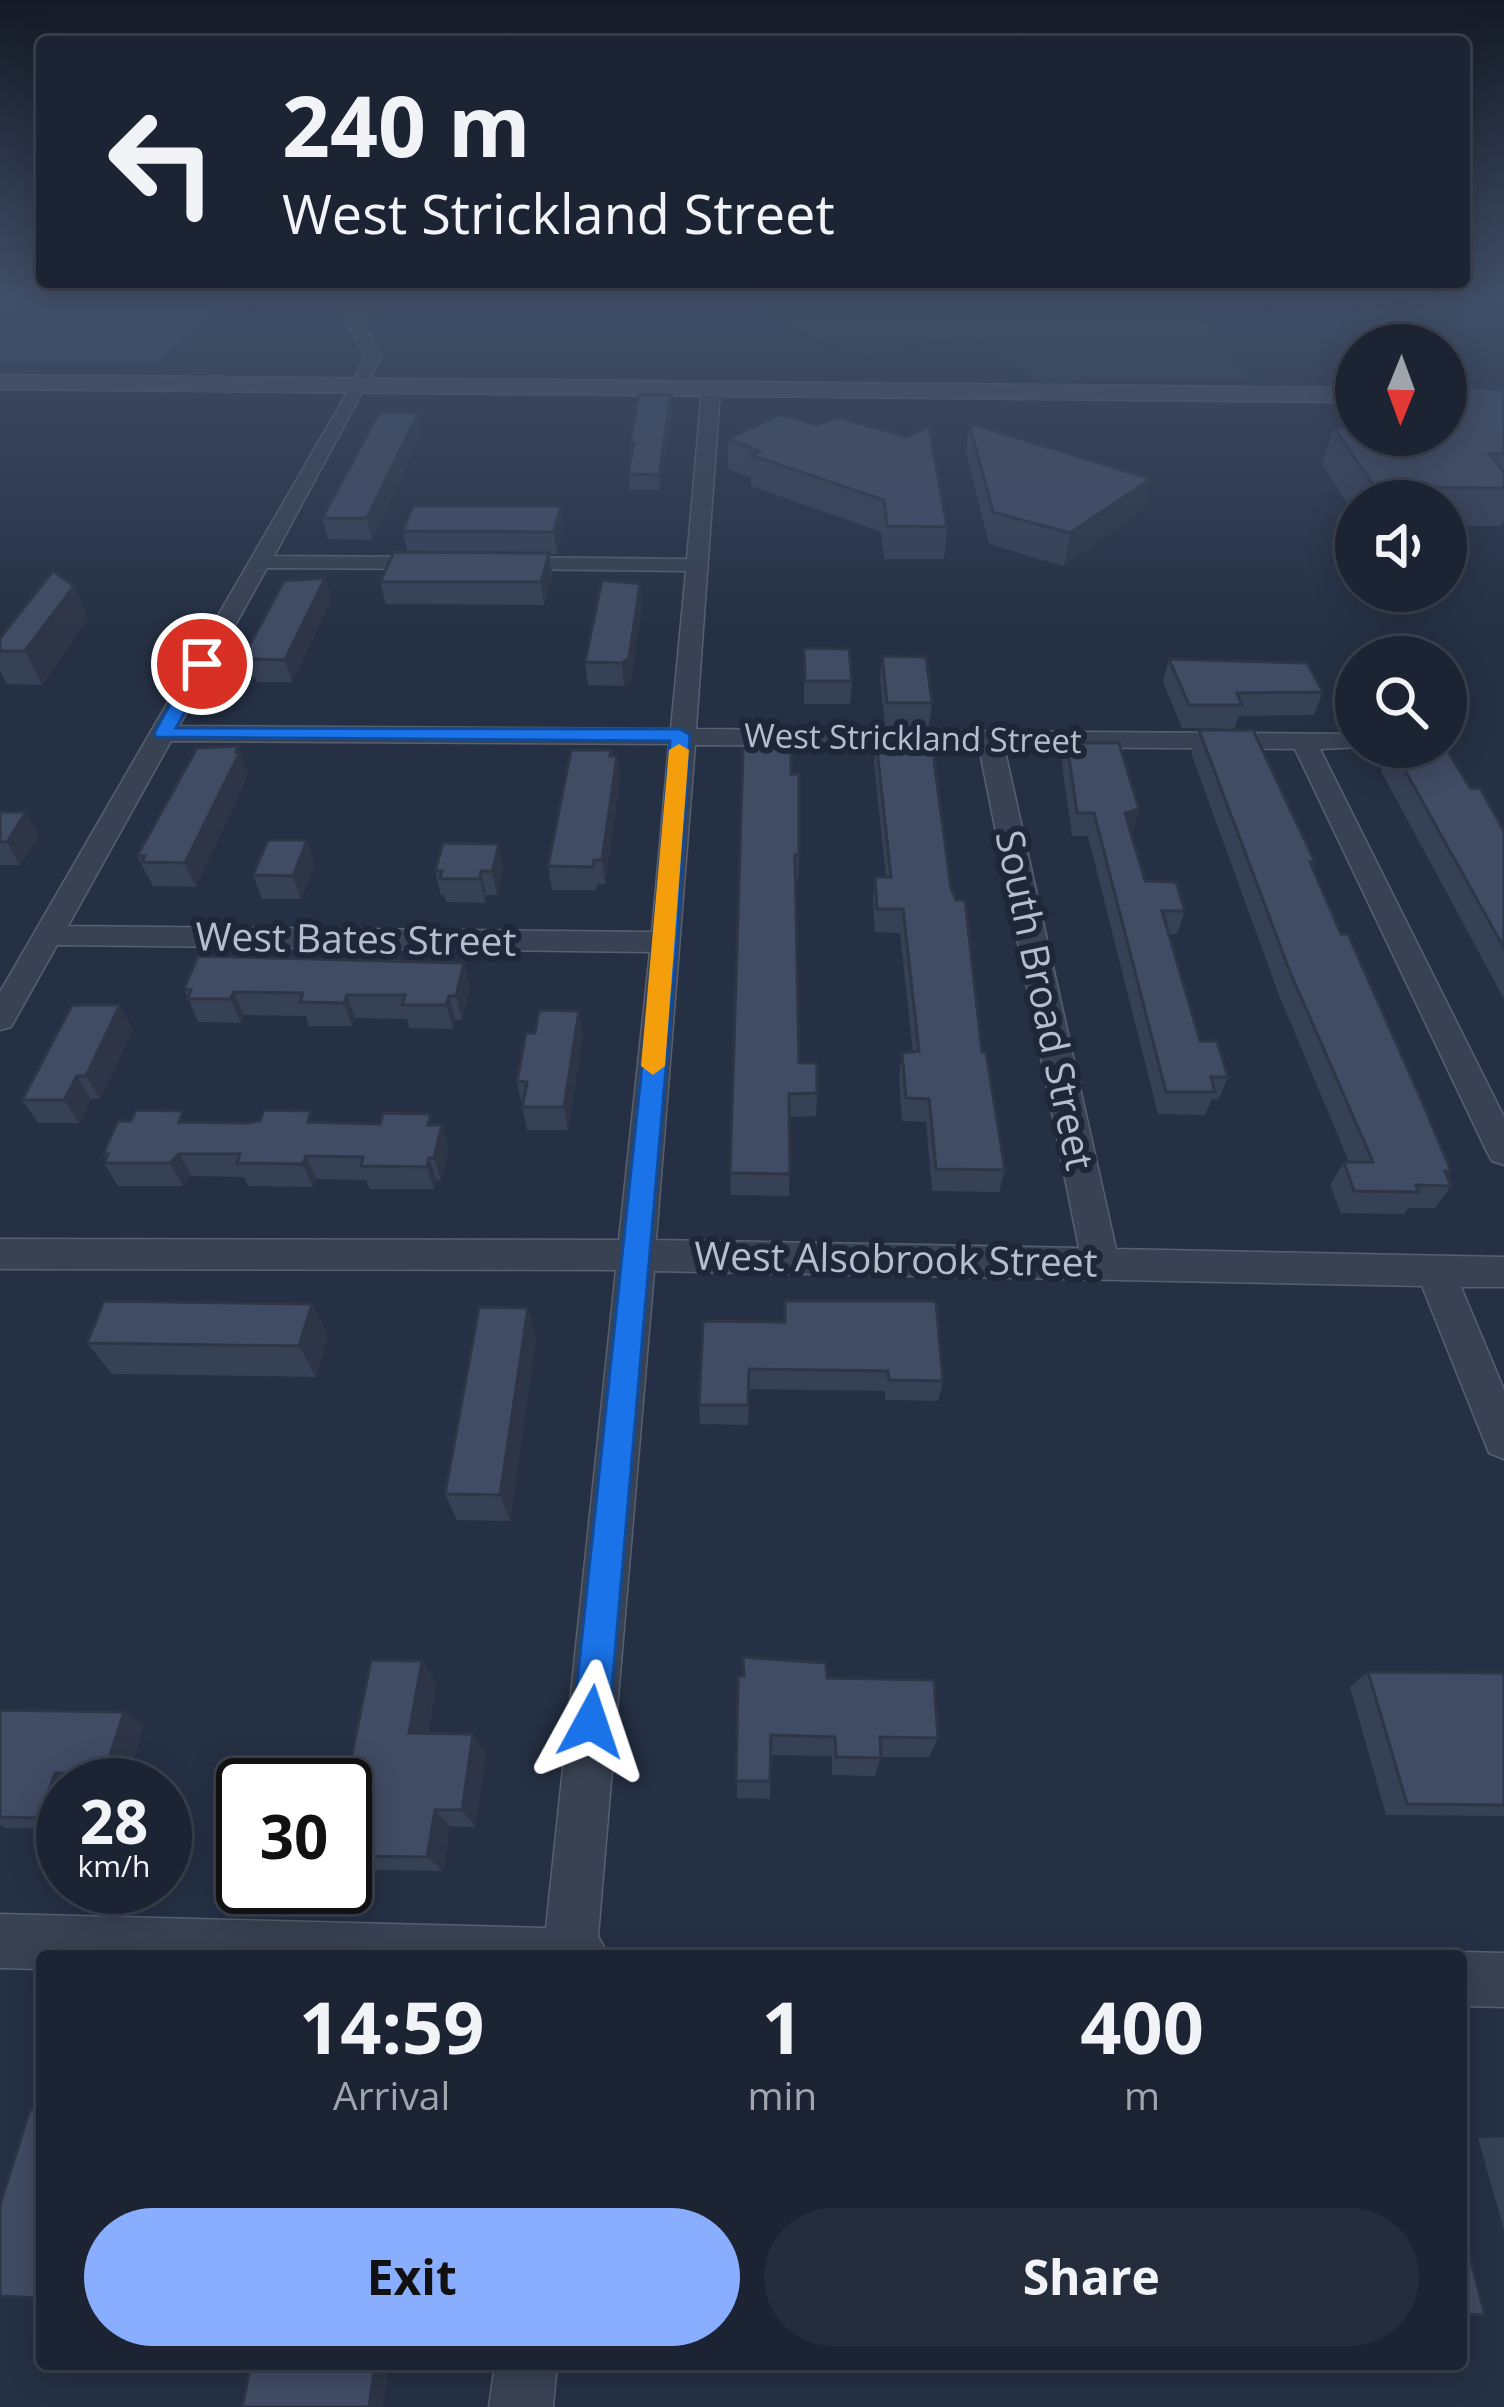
<!DOCTYPE html>
<style>
body{margin:0;font-family:"Open Sans",sans-serif;background:#252c3b;color:#f1f3f6;height:100vh;display:flex;flex-direction:column;font-size:45px;white-space:nowrap}
*{box-sizing:border-box;margin:0}
p{font-size:39px;color:#a0a4ac}
.icon{flex:none;width:66px;height:66px;fill:none;stroke:currentColor;stroke-width:2;stroke-linecap:round;stroke-linejoin:round}
.map{position:relative;flex:1;overflow:hidden}
.drawer{position:absolute;left:36px;top:1950px;width:1431px;height:420px;display:flex;flex-direction:column;background:#1c2433;border-radius:12px;box-shadow:0 6px 30px #0003,0 0 0 3px #3a414e}
.drawer>*{flex:none}
.banner{position:absolute;left:36px;top:36px;width:1434px;height:252px;border-radius:12px;box-shadow:0 6px 30px #0003,0 0 0 3px #3a414e;background:#1c2433;color:#f1f3f6;overflow:hidden}
.needle{width:78px;rotate:181deg}
.controls{position:absolute;left:1335px;top:324px;display:grid;gap:24px}
.controls a{display:grid;place-items:center;width:132px;height:132px;border-radius:50%;background:#1c2433;box-shadow:0 6px 30px #0003,0 0 0 3px #3a414e;font-size:60px}
.speed{position:absolute;left:36px;top:1758px;display:flex;gap:24px;font-size:60px;font-weight:700;text-align:center}
.speed>*{display:grid;place-content:center;width:156px;height:156px;border-radius:50%;background:#1c2433;box-shadow:0 6px 30px #0003,0 0 0 3px #3a414e;line-height:1}
.speed small{font-size:30px;font-weight:400}
.speed .limit{border:6px solid #111;border-radius:18px;background:#fff;color:#111}
.pin{position:absolute;display:grid;place-items:center;width:102px;height:102px;color:#fff;margin:-51px;border:6px solid #fff;border-radius:50%;box-shadow:0 3px 12px #0007}
.me{position:absolute;width:132px;margin:-66px;rotate:5deg;stroke-linejoin:round;filter:drop-shadow(0 0 9px #0008)}
.turn{display:flex;align-items:center;gap:42px;height:252px;padding:0 48px;font-size:54px}
.turn .icon{width:156px;height:156px;stroke-width:2.5}
.turn b{display:block;font-size:84px;line-height:102px}
.eta{display:flex;justify-content:space-evenly;align-items:center;height:204px;text-align:center}
.eta b{font-size:72px;font-weight:700;line-height:84px}
.button{display:flex;gap:24px;margin-top:auto;padding:24px 48px}
.button a{flex:1;height:138px;border-radius:72px;background:#8aaeff;color:#111;font-size:48px;font-weight:700;line-height:138px;text-align:center}
.button a+a{background:#252c3b;color:#f1f3f6}
.map>svg:first-child{display:block}
</style>
<div class="map">
<svg width="1504" height="2407" viewBox="0 0 1504 2407">
<rect width="100%" height="100%" fill="#253044"/>
<polygon fill="#273f44" points="742,296 1189,296 1194,313 1253,379 1037,381 972,337 868,353 826,345"/>
<polygon fill="#37496c" points="0,296 212,296 216,304 158,363 0,363"/>
<g fill="none" stroke-linecap="round" stroke-linejoin="round">
<defs>
<g id="street">
<path d="M361,296h15l-14,25 19,36 -107,199 160,1 11,6 -11,6 -167,-1 -88,158 492,3 15,-158 -185,-2 -11,-6 11,-6 186,2 15,-169 9,-5 9,5 -24,339 660,5v13h9l-45,2 184,368v48l-12,-4 -5,-9 -192,-403 -291,-2 112,502 388,8v30h-43l43,103v69l-15,-6 -67,-167 -768,-15 -56,665 11,20h-567v13l-42,-1v-54l546,14 70,-658 -616,-1v-30l619,1 31,-288 -593,-7 -46,82 -11,3v-38l351,-606 14,-29 -19,-36zM171,741l498,3 -17,188 -584,-6zM695,745l284,2 100,501 -423,-8z"/>
<polygon points="1461,1952 1504,1953 1504,2007 1461,2006 1461,1956 1451,1956"/>
<polygon points="495,2364 557,2364 553,2407 489,2407"/>
</g>
<polygon id="secondary" points="0,375 1356,388 1356,402 0,389"/>
</defs>
<use href="#street" stroke="#576070" stroke-width="3"/>
<use href="#secondary" stroke="#576070" stroke-width="3"/>
<use href="#street" fill="#394253" fill-rule="evenodd"/>
<use href="#secondary" fill="#475066" fill-rule="evenodd"/>
</g>
<g fill="#374156">
<polygon points="1504,389 1504,520 1501,526 1446,526 1446,501 1356,501 1356,517 1322,464 1334,428 1352,428 1348,423 1356,399 1356,435 1446,435"/>
<polygon points="671,395 672,410 660,490 629,490 630,443"/>
<polygon points="780,414 947,527 944,559 884,559 881,532 751,486 751,478 728,469 728,439"/>
<polygon points="969,423 1151,479 1143,510 1064,566 989,544 966,453"/>
<polygon points="422,433 372,540 328,539 322,518"/>
<polygon points="564,527 557,554 549,554 552,575 544,605 386,604 380,582 407,552 403,531"/>
<polygon points="325,578 331,600 292,682 256,682 255,677 252,677 245,654"/>
<polygon points="640,584 642,606 631,681 624,686 588,685 585,662"/>
<polygon points="74,586 88,619 42,685 7,684 0,671 0,638"/>
<polygon points="804,648 852,681 850,704 804,704"/>
<polygon points="882,656 932,703 929,726 885,726 880,678"/>
<polygon points="1169,659 1323,692 1314,715 1239,716 1234,729 1182,728 1163,682"/>
<polygon points="889,728 938,749 935,770 951,888 1005,1170 999,1192 932,1191 926,1122 902,1121 899,1077 902,1053 913,1052 900,933 875,932 873,901 875,877 886,877 874,764 876,740 888,740"/>
<polygon points="1199,730 1315,862 1313,868 1341,934 1451,1171 1447,1177 1451,1186 1435,1208 1408,1208 1404,1214 1341,1213 1330,1185 1344,1162 1349,1162 1279,995 1191,753"/>
<polygon points="1067,743 1139,809 1131,832 1145,881 1185,911 1177,934 1169,934 1200,1041 1228,1077 1218,1100 1212,1099 1205,1115 1158,1114 1088,836 1072,836 1062,765"/>
<polygon points="238,746 248,775 196,887 153,886 137,856"/>
<polygon points="1392,747 1470,788 1504,831 1504,999 1381,771"/>
<polygon points="760,749 791,774 799,855 798,879 796,879 799,1063 817,1093 816,1116 790,1117 789,1196 731,1195 730,1173"/>
<polygon points="611,750 611,756 617,756 620,779 605,884 597,884 596,890 552,890 548,866"/>
<polygon points="0,812 39,835 20,865 0,865"/>
<polygon points="315,864 301,899 262,899 253,875"/>
<polygon points="503,868 497,895 486,895 485,903 446,902 444,895 441,895 435,871"/>
<polygon points="470,986 462,1020 455,1019 453,1029 409,1028 407,1019 355,1018 352,1026 309,1026 306,1016 244,1015 241,1023 198,1022 184,989"/>
<polygon points="133,1029 100,1099 91,1099 79,1123 38,1123 22,1100"/>
<polygon points="535,1033 583,1034 568,1130 527,1130 517,1081"/>
<polygon points="189,1122 442,1125 449,1148 441,1181 436,1180 434,1189 370,1189 366,1180 316,1179 313,1187 248,1186 244,1177 192,1176 183,1186 118,1186 104,1163 106,1158 103,1154"/>
<polygon points="528,1308 536,1339 510,1521 457,1520 445,1494"/>
<polygon points="703,1321 943,1381 938,1401 885,1400 885,1391 749,1389 748,1425 700,1424 699,1405"/>
<polygon points="328,1335 316,1377 112,1374 87,1343"/>
<polygon points="422,1661 436,1683 428,1734 486,1754 475,1827 450,1826 443,1871 373,1870 370,1886 345,1885 345,1789"/>
<polygon points="1368,1672 1504,1673 1504,1816 1386,1815 1350,1687"/>
<polygon points="738,1676 827,1678 938,1738 929,1757 881,1757 875,1776 832,1775 832,1756 771,1755 770,1799 737,1798"/>
<polygon points="0,1710 124,1712 144,1725 125,1785 63,1785 62,1829 6,1828 0,1825"/>
<polygon points="1504,2137 1504,2230 1478,2138"/>
</g>
<g fill="#2d3546">
<polygon points="671,395 672,410 660,490 659,475"/>
<polygon points="418,413 422,433 372,540 367,518"/>
<polygon points="1151,479 1143,510 1064,566 1070,533"/>
<polygon points="561,506 564,527 557,554 554,532"/>
<polygon points="549,553 552,575 544,605 541,582"/>
<polygon points="325,578 331,600 292,682 285,660"/>
<polygon points="640,584 642,606 631,681 624,686 622,663"/>
<polygon points="74,586 88,619 42,685 25,651"/>
<polygon points="238,746 248,775 196,887 185,863"/>
<polygon points="617,756 620,779 605,884 602,860"/>
<polygon points="1139,809 1133,832 1119,836 1125,813"/>
<polygon points="26,812 39,835 20,865 7,842"/>
<polygon points="307,840 315,864 301,899 293,876"/>
<polygon points="499,844 503,868 497,895 492,872"/>
<polygon points="481,871 486,895 485,903 480,879"/>
<polygon points="464,963 470,986 462,1020 456,996"/>
<polygon points="234,992 244,1015 241,1023 230,999"/>
<polygon points="347,995 355,1018 352,1026 344,1003"/>
<polygon points="449,996 455,1019 453,1029 446,1005"/>
<polygon points="120,1005 133,1029 100,1099 86,1076"/>
<polygon points="579,1011 583,1034 568,1130 564,1107"/>
<polygon points="77,1076 91,1099 79,1123 64,1100"/>
<polygon points="442,1125 449,1148 441,1181 434,1158"/>
<polygon points="179,1154 192,1176 183,1186 170,1163"/>
<polygon points="306,1156 316,1179 313,1187 303,1164"/>
<polygon points="429,1158 436,1180 434,1189 427,1167"/>
<polygon points="312,1304 328,1335 316,1377 299,1346"/>
<polygon points="528,1308 536,1339 510,1521 500,1495"/>
<polygon points="422,1661 436,1683 424,1753 409,1733"/>
<polygon points="124,1712 144,1725 125,1785 122,1785 104,1774"/>
<polygon points="473,1734 486,1754 475,1827 462,1810"/>
<polygon points="55,1773 76,1785 63,1785 62,1829 39,1818"/>
<polygon points="435,1810 450,1826 443,1871 427,1857"/>
<polygon points="354,1856 373,1870 370,1886 351,1872"/>
<polygon points="375,2364 389,2364 383,2407 369,2407"/>
</g>
<g fill="#404c64" stroke="#2d3546" stroke-width="3">
<polygon points="1446,388 1504,389 1504,454 1489,454 1504,472 1504,488 1375,487 1334,428 1356,428 1356,435 1446,435"/>
<polygon points="639,395 671,395 659,475 628,474 634,443 630,443"/>
<polygon points="379,413 418,413 367,518 322,518"/>
<polygon points="780,414 817,425 837,417 907,437 929,426 947,527 887,526 884,500 751,455 760,451 728,439"/>
<polygon points="969,423 1151,479 1070,533 993,512"/>
<polygon points="413,506 561,506 554,532 403,531"/>
<polygon points="394,552 549,553 541,582 380,582"/>
<polygon points="53,571 74,586 25,651 0,651 0,638"/>
<polygon points="325,578 285,660 249,659 251,655 245,654 284,581"/>
<polygon points="602,580 640,584 629,658 622,663 585,662"/>
<polygon points="804,648 849,649 852,681 805,681"/>
<polygon points="882,656 926,657 932,703 887,703"/>
<polygon points="1169,659 1307,663 1323,692 1237,693 1242,705 1189,705"/>
<polygon points="889,728 935,728 938,749 934,760 951,888 956,900 965,900 982,1052 986,1052 1005,1170 936,1169 929,1099 906,1098 902,1053 919,1051 903,909 877,909 875,877 891,877 876,740 890,740"/>
<polygon points="1199,730 1253,730 1315,862 1310,862 1341,934 1348,934 1424,1106 1451,1171 1445,1171 1451,1186 1416,1185 1419,1192 1354,1191 1344,1162 1373,1162 1290,972"/>
<polygon points="761,739 791,739 791,774 799,774 799,855 795,855 799,1063 817,1063 817,1093 789,1094 790,1174 730,1173 743,749 760,749"/>
<polygon points="1067,743 1119,743 1139,809 1125,813 1145,881 1176,882 1185,911 1162,911 1200,1041 1217,1041 1228,1077 1211,1077 1215,1092 1166,1092 1094,813 1077,813"/>
<polygon points="238,746 236,752 240,752 185,863 142,862 145,856 137,856 197,748"/>
<polygon points="1392,747 1446,748 1470,788 1480,788 1504,831 1504,948"/>
<polygon points="571,750 611,750 610,756 617,756 602,860 594,860 593,867 548,866"/>
<polygon points="0,812 26,812 7,842 0,842"/>
<polygon points="268,840 307,840 293,876 253,875"/>
<polygon points="443,843 499,844 492,872 481,871 480,879 440,879 442,871 435,871"/>
<polygon points="198,956 464,963 456,996 449,996 446,1005 402,1005 405,995 347,995 344,1003 300,1002 303,993 234,992 230,999 187,999 191,990 184,989"/>
<polygon points="72,1005 120,1005 86,1076 77,1076 64,1100 22,1100"/>
<polygon points="539,1010 579,1011 564,1107 522,1107 527,1082 517,1081 526,1033 535,1033"/>
<polygon points="136,1110 183,1111 179,1122 246,1123 260,1121 264,1110 311,1111 308,1122 380,1124 383,1113 431,1114 428,1125 442,1125 434,1158 429,1158 427,1167 361,1166 363,1157 306,1156 303,1164 237,1163 240,1154 179,1154 170,1163 104,1163 108,1154 103,1154 118,1121 131,1121"/>
<polygon points="104,1301 312,1304 299,1346 87,1343"/>
<polygon points="785,1301 936,1301 943,1381 889,1380 888,1371 749,1369 748,1405 699,1405 703,1321 785,1322"/>
<polygon points="479,1307 528,1308 500,1495 445,1494"/>
<polygon points="743,1657 826,1663 827,1678 934,1680 938,1738 880,1737 881,1758 836,1757 835,1737 771,1735 770,1781 736,1781 738,1676 744,1676"/>
<polygon points="371,1660 422,1661 409,1733 473,1734 462,1810 435,1810 427,1857 354,1856 351,1872 345,1872 345,1789"/>
<polygon points="1368,1672 1504,1673 1504,1805 1407,1804"/>
<polygon points="0,1710 124,1712 104,1774 55,1773 39,1818 0,1817"/>
<polygon points="30,2109 42,2110 42,2298 0,2296 0,2205"/>
<polygon points="1461,2223 1485,2315 1461,2314"/>
<polygon points="251,2364 375,2364 369,2407 242,2407"/>
</g>
<linearGradient id="sky" x2="0" y2="1"><stop stop-color="#141a25"/><stop offset="0.47" stop-color="#404e67"/><stop offset="1" stop-color="#404e67" stop-opacity="0"/></linearGradient>
<rect width="1504" height="633" fill="url(#sky)"/>
<polygon fill="#1a73e8" stroke="#114b97" stroke-width="3" points="202,659 211,664 176,728 680,729 690,735 677,942 609,1722 604,1735 591,1740 578,1735 573,1722 655,942 670,741 156,737 154,733 193,664"/>
<polygon fill="#f59e0b" points="679,744 689,750 665,1066 653,1075 641,1066 669,750"/>
<g text-anchor="middle" stroke-width="12" stroke-linejoin="round" paint-order="stroke">
<g font-size="33" fill="#b6bdcd" stroke="#1e2738">
<text transform="translate(913 738) rotate(1)" y="12">West Strickland Street</text>
</g>
<g font-size="39" fill="#b6bdcd" stroke="#1e2738">
<text transform="translate(356 939) rotate(1)" y="14">West Bates Street</text>
<text transform="translate(1045 1000) rotate(78)" y="14">South Broad Street</text>
<text transform="translate(896 1259) rotate(1)" y="14">West Alsobrook Street</text>
</g>
</g>
</svg>
<div class="controls">
<a><svg class="needle" viewBox="-14 -14 28 28"><path d="M0-13l5 13h-10z" fill="#e53935"/><path d="M0 13l5-13h-10z" fill="#a0a4ac"/></svg></a>
<a><svg class="icon" aria-label="sound" viewBox="0 0 24 24"><path d="M4 9h4l5-4v14l-5-4H4zM17 9q2 3 0 6"/></svg></a>
<a><svg class="icon" aria-label="search" viewBox="0 0 24 24"><circle cx="10" cy="10" r="6"/><path d="M15 15l6 6"/></svg></a>
</div>
<div class="speed"><div>28<small>km/h</small></div><div class="limit">30</div></div>
<div class="pin" style="left:202px;top:664px;background:#d93025"><svg class="icon" aria-label="arrive" viewBox="0 0 24 24"><path d="M6 21V4h12l-3 4 3 4H6"/></svg></div>
<svg class="me" style="left:591px;top:1722px" viewBox="-20 -20 40 40"><path d="M0-17L14 15 0 8-14 15z" fill="#1a73e8" stroke="#fff" stroke-width="4"/></svg>
<div class="banner">
<div class="turn"><svg class="icon" aria-label="left" viewBox="0 0 24 24"><path d="M17 20v-9H6M10 6l-5 5 5 5"/></svg><div><b>240 m</b>West Strickland Street</div></div>
</div>
<section class="drawer">
<div class="eta">
<div><b>14:59</b><p>Arrival</p></div>
<div><b>1</b><p>min</p></div>
<div><b>400</b><p>m</p></div>
</div>
<div class="button"><a>Exit</a><a>Share</a></div>
</section>
</div>
